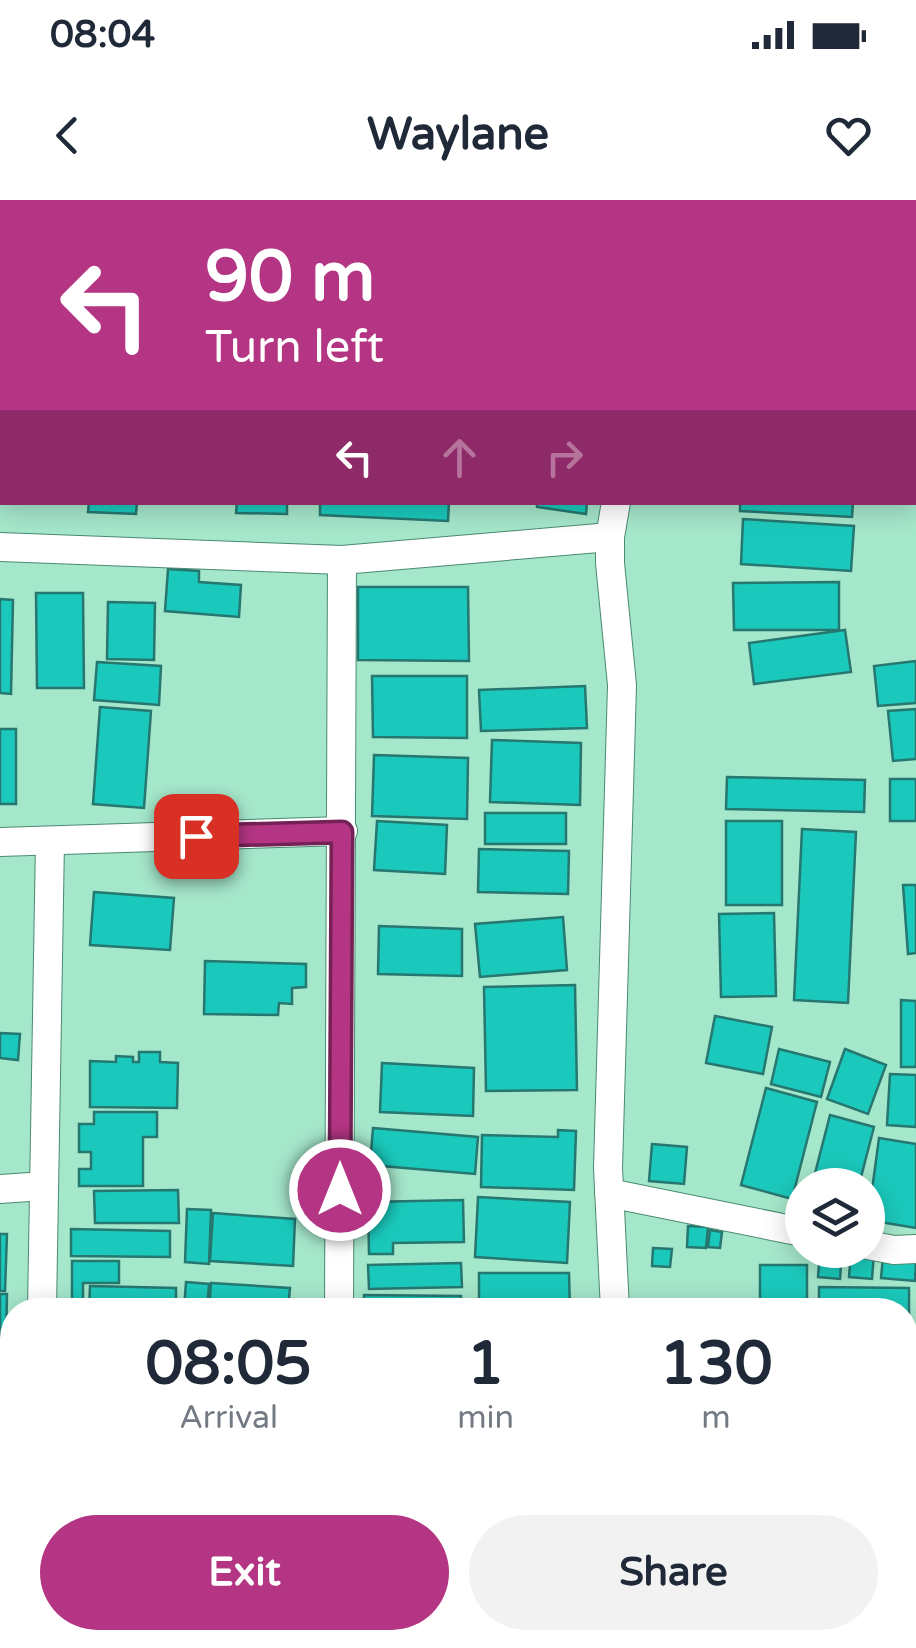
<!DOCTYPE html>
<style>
body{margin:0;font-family:"Varela Round",sans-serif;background:#f2f2f3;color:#1f2937;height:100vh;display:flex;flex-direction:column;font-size:38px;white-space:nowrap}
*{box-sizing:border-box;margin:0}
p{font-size:32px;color:#747a83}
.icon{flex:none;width:55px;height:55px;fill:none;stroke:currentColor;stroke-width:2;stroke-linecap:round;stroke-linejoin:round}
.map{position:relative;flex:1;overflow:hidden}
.drawer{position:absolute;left:0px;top:1098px;width:918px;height:352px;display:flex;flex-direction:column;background:#fff;border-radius:40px 40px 0 0;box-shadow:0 5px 25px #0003}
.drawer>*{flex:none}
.hud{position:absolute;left:0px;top:0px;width:918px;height:305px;box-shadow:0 5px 25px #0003;background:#b33583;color:#fff;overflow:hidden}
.fabs{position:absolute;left:785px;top:968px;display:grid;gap:20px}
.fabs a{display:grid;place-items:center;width:100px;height:100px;border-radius:50%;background:#fff;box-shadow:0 5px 25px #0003;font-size:50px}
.pin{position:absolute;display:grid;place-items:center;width:85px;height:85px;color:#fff;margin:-42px;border-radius:20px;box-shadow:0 5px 15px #0006}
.me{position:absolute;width:110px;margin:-55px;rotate:0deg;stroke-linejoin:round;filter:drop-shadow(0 0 8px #0008)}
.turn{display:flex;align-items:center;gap:35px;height:210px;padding:0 40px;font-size:45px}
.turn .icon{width:130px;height:130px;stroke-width:2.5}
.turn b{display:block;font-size:70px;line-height:85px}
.lanes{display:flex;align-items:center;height:95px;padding:0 40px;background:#0003;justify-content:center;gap:50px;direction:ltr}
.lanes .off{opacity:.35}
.eta{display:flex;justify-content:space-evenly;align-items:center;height:170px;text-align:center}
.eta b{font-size:60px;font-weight:800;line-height:70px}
.action{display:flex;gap:20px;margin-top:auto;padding:20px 40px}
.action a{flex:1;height:115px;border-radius:60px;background:#b33583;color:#fff;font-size:40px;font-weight:800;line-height:115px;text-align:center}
.action a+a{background:#f2f2f3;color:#1f2937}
.status{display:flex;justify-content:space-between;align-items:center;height:70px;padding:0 50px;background:#fff;direction:ltr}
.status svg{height:28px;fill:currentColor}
header{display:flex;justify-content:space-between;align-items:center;height:130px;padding:0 40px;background:#fff;font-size:45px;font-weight:800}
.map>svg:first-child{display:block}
</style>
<div class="status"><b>08:04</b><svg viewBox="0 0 49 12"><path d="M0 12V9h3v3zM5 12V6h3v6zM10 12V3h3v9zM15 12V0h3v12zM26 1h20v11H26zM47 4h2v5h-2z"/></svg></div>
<header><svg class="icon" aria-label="back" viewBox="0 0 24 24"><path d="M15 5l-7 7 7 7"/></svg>Waylane<svg class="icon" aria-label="heart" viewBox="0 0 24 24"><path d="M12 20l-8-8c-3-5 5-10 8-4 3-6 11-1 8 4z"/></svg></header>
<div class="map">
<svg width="916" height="1448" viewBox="0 0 916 1448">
<rect width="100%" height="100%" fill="#a5e7cb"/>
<g fill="#1bc9bc" stroke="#267770" stroke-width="2.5">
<polygon points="550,0 642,0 642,2"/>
<polygon points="89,302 137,302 136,314 88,312"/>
<polygon points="237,302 287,302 287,314 236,313"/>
<polygon points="320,302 449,302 448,321 320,315"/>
<polygon points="537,302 587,302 586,314 537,307"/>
<polygon points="740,302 853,302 852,317 740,311"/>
<polygon points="743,319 854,326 851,371 741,364"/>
<polygon points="168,369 199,371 199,382 241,385 239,417 165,411"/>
<polygon points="839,382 839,430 734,430 733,383"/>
<polygon points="358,387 468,387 469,461 358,460"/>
<polygon points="36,393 83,393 84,488 37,488"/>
<polygon points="0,399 13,400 11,494 0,493"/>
<polygon points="108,402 155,403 154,460 107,459"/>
<polygon points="845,430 851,472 754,484 749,443"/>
<polygon points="916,461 916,503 878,506 874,466"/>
<polygon points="97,462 161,466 159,505 94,500"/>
<polygon points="372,476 467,476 467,538 373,537"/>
<polygon points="585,486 587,528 481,531 479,490"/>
<polygon points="100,507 151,511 144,608 93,604"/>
<polygon points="916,509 916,559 893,561 888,511"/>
<rect x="0" y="529" width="16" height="75"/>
<polygon points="492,540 581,543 580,605 490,602"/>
<polygon points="374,555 468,558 467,619 372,616"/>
<polygon points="727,577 865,580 864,612 726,609"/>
<rect x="890" y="579" width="26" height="42"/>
<rect x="485" y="613" width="81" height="31"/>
<polygon points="377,621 447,625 445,674 374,670"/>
<rect x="726" y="621" width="56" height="84"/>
<polygon points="802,629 856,632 848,803 794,800"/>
<polygon points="479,649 569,651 568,694 478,692"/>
<polygon points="903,685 916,685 916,753 908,754"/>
<polygon points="94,692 174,698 170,750 90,745"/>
<polygon points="774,713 776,796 721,797 719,714"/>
<polygon points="563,717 567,770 480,777 475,724"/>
<polygon points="379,726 462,729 462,776 378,774"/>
<polygon points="205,761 306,764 306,787 292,788 292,804 279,803 278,815 204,814"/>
<polygon points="575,785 577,890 486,891 484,787"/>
<polygon points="901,800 916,801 916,867 901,867"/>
<polygon points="715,816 772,827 763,874 706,863"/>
<polygon points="0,833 20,834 18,860 0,858"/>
<polygon points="779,849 830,862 821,897 771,884"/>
<polygon points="845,849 886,865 868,914 827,899"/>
<polygon points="139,852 160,852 160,862 178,863 177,908 90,907 90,861 116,862 116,856 133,857 133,862 139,862"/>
<polygon points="382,863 474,868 473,916 380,912"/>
<polygon points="890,874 916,875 916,927 887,925"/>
<polygon points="766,888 817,902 792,999 741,985"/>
<polygon points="94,912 157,912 157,937 143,937 143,986 79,986 79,969 91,969 91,952 79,952 79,924 94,924"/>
<polygon points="830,915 874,927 859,985 812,985"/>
<polygon points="373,928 478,937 475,974 370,965"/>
<polygon points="558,930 576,931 574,990 481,987 482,935 558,937"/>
<polygon points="879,938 916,944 916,1028 868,1020"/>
<polygon points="652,944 687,947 684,984 649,981"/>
<polygon points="178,990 179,1023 95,1023 94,991"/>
<polygon points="478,997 570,1002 567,1063 475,1057"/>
<polygon points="463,1000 464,1042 393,1043 393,1054 369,1054 368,1002"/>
<polygon points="187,1009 211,1010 209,1064 185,1062"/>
<polygon points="213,1013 295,1019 293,1066 210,1061"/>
<polygon points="688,1026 708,1027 706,1048 687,1047"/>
<polygon points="71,1029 170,1031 170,1057 71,1056"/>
<polygon points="710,1030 722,1032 720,1048 708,1047"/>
<polygon points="0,1034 7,1034 5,1091 0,1091"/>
<polygon points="653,1048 672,1049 670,1067 652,1066"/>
<polygon points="820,1051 842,1053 840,1079 818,1077"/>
<polygon points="851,1051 874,1053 872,1079 849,1077"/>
<polygon points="883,1057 916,1060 915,1081 881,1078"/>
<polygon points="72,1061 119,1061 119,1083 83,1083 83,1110 72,1110"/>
<polygon points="461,1063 462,1087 369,1089 368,1065"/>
<rect x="760" y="1065" width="47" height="45"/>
<polygon points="479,1073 569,1073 570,1110 479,1110"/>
<polygon points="186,1082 209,1084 207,1110 184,1110"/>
<polygon points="211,1083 290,1088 288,1110 209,1110"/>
<polygon points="90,1086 176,1088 176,1110 89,1110"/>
<polygon points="819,1087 909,1088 909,1147 905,1147 905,1110 819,1110"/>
<polygon points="0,1094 7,1094 6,1145 0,1145"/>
<polygon points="364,1095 461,1096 461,1110 364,1110"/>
<polygon points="0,1156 12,1157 11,1189 0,1188"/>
<polygon points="905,1157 914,1157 913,1218 905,1218"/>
<polygon points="0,1198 8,1198 7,1284 0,1284"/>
<polygon points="905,1228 913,1229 911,1292 905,1292"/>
<polygon points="0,1367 12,1367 12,1438 23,1438 23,1448 0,1448"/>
<polygon points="905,1375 911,1376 905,1442 857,1438 905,1438"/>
<rect x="34" y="1438" width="53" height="10"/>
<polygon points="106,1438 146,1438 144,1448 104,1446"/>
<polygon points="174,1438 220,1438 218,1448 172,1448"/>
<polygon points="664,1438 694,1439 694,1448 664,1448"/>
<polygon points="700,1438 795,1438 794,1448 699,1448"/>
<polygon points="448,1441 500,1445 500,1448 448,1448"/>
<polygon points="802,1443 876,1448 802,1448"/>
</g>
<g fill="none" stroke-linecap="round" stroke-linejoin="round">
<defs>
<g id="minor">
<polyline points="720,2 721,0"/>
<polyline points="915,43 916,43"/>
<polyline points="0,347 342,360 610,337"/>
<polyline points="0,642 343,631"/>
<polyline points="0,989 44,986"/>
<polyline points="609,993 802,1032"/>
<polyline points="868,1045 894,1050 916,1049"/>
<polyline points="42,1110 50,641"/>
<polyline points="339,1110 342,360"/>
<polyline points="615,1110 608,968 622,485 610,363 610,337 616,302"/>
<polyline points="0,1331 12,1332"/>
<polyline points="617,1448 617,1438"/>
</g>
</defs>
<use href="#minor" stroke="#4a8a71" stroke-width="30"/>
<use href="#minor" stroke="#fff" stroke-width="28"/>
</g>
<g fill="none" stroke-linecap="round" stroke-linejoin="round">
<defs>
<polyline id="route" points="196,636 342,632 340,990"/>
</defs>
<use href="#route" stroke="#742255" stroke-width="25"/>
<use href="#route" stroke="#b33583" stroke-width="18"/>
</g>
</svg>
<div class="fabs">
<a><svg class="icon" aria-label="layers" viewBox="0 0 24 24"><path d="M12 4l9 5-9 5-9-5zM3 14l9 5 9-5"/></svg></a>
</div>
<div class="pin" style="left:196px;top:636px;background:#d93025"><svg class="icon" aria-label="arrive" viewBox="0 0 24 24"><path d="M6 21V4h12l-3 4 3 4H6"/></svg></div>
<svg class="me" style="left:340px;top:990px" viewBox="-20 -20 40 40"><circle r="17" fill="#b33583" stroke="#fff" stroke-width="3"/><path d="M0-11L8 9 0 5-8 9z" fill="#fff"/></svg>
<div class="hud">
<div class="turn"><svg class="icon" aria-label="left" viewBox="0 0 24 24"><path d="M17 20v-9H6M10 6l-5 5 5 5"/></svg><div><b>90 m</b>Turn left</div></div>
<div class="lanes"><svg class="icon" aria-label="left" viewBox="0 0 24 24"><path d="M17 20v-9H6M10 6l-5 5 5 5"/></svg><svg class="icon off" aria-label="ahead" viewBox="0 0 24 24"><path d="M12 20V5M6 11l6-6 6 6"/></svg><svg class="icon off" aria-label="right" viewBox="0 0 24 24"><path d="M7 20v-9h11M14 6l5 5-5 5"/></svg></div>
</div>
<section class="drawer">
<div class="eta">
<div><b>08:05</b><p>Arrival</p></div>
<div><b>1</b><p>min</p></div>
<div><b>130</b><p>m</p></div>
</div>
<div class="action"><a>Exit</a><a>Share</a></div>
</section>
</div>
